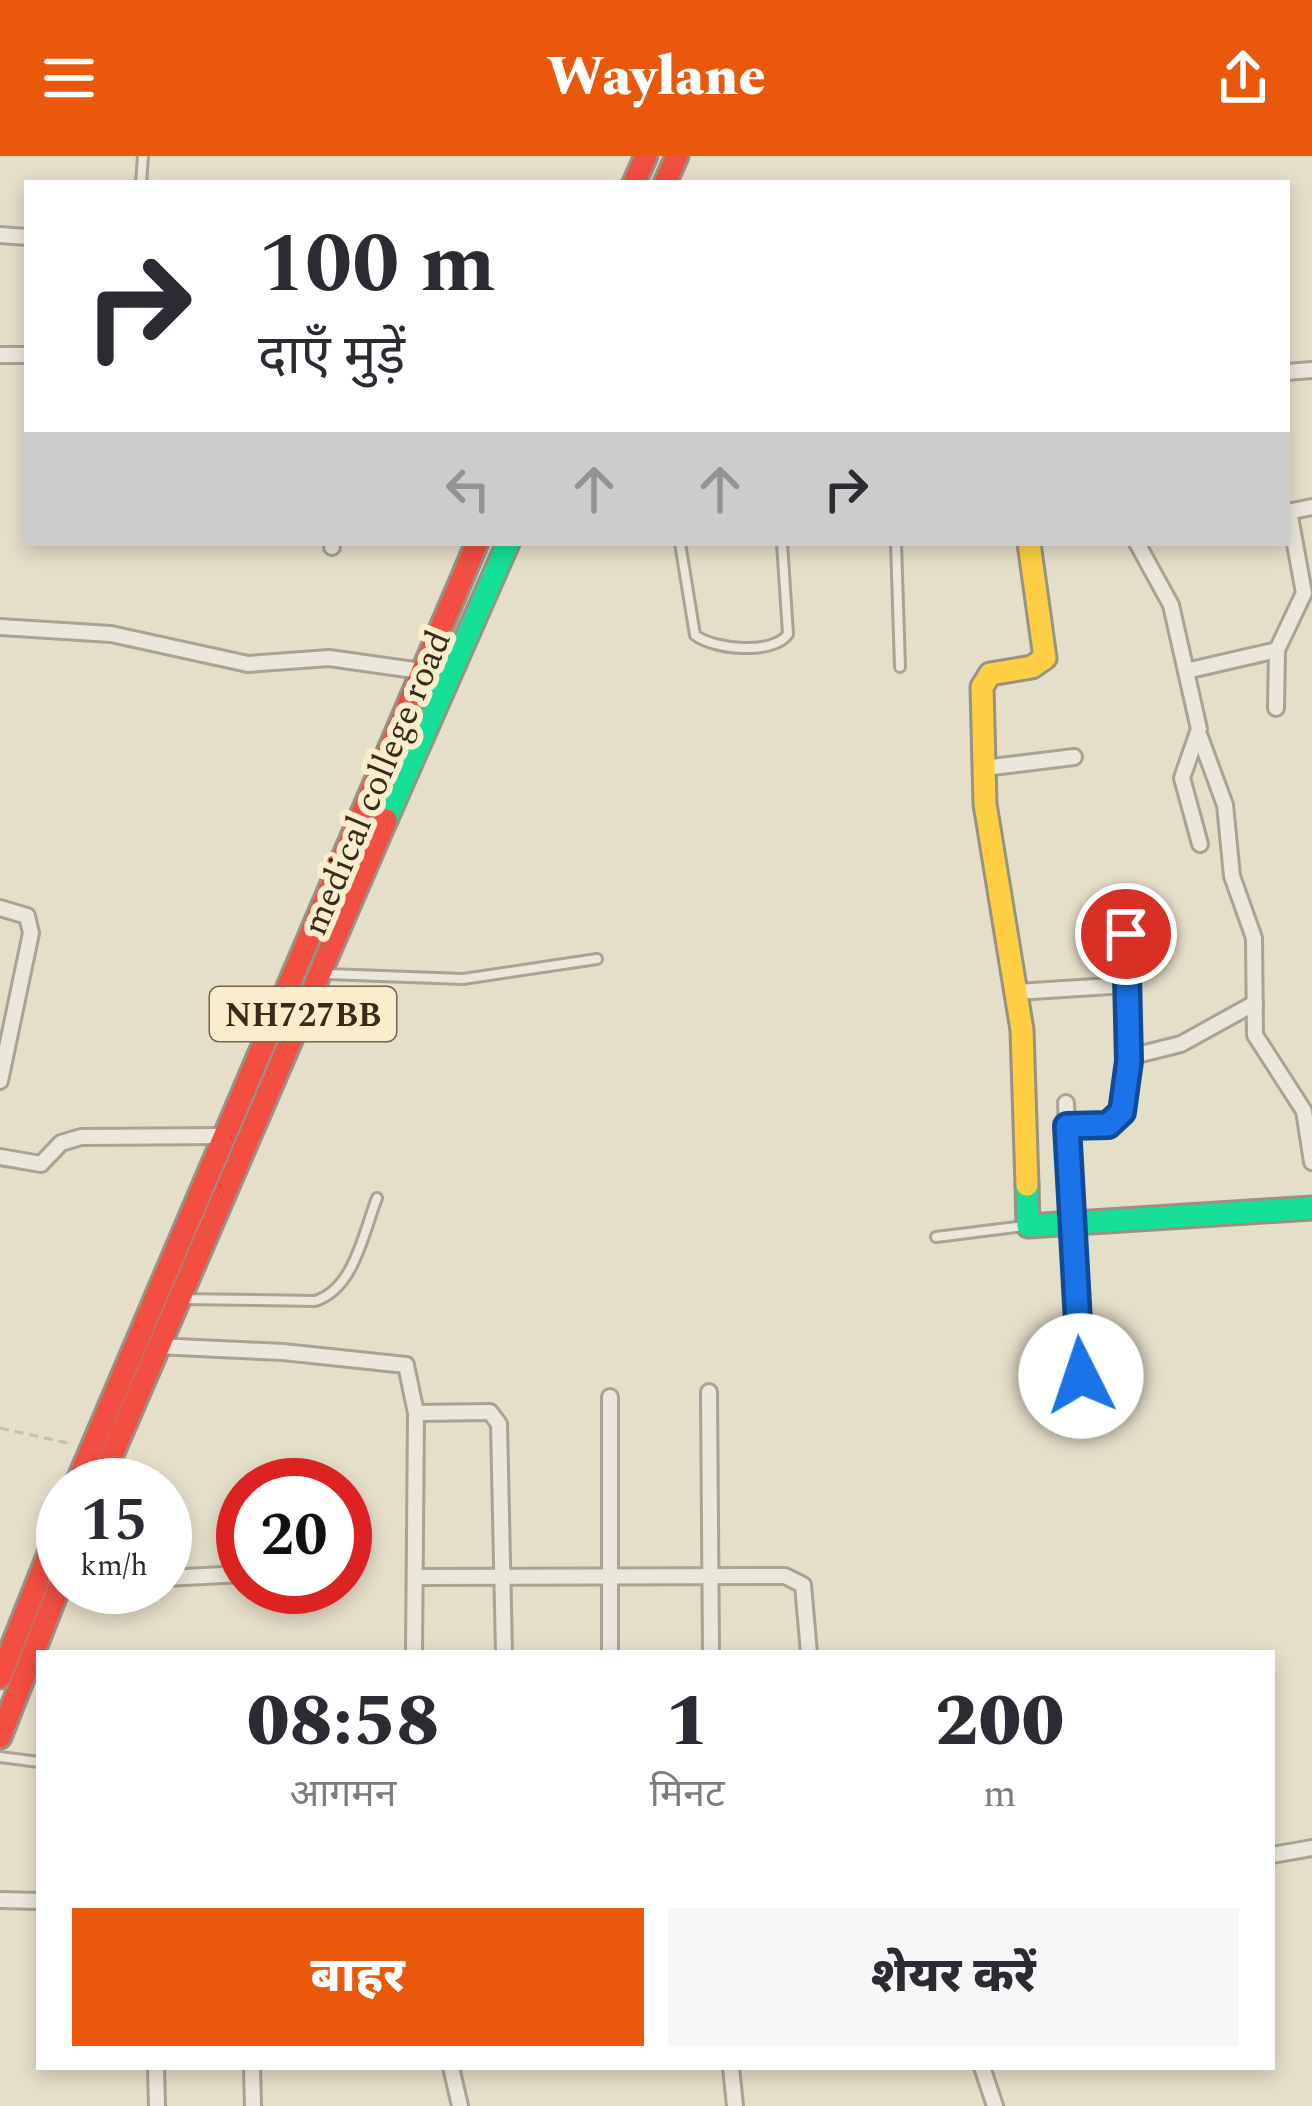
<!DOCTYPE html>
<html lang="hi">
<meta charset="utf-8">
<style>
body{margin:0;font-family:Spectral,"Noto Sans Devanagari",serif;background:#f7f7f7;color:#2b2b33;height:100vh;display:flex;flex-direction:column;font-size:45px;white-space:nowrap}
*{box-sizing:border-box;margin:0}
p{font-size:39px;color:#7c7c81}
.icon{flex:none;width:66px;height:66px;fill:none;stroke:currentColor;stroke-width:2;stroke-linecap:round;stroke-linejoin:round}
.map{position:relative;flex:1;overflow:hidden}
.panel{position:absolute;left:36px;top:1494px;width:1239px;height:420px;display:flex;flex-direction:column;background:#fff;border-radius:0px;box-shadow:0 6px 18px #0003}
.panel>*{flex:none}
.guide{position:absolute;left:24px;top:24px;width:1266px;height:366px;border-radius:0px;box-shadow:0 6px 18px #0003;background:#fff;color:#2b2b33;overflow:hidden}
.speed{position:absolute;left:36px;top:1302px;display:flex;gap:24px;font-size:60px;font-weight:700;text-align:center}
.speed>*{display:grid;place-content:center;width:156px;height:156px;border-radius:50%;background:#fff;box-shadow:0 6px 18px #0003;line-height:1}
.speed small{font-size:30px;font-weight:400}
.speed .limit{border:18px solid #d22;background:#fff;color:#111}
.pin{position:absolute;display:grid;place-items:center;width:102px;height:102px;color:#fff;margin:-51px;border:6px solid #fff;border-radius:50%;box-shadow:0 3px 12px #0007}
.me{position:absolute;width:132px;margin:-66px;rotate:356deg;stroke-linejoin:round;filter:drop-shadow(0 0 9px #0008)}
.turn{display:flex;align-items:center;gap:42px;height:252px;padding:0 36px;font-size:54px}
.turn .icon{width:156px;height:156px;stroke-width:2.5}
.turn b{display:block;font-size:84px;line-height:102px}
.lanes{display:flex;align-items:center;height:114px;padding:0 36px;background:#0003;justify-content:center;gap:60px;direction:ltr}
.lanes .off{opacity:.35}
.eta{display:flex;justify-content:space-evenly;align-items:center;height:204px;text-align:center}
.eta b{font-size:72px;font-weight:800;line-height:84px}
.primary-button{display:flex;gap:24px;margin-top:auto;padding:24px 36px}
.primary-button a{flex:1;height:138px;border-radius:0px;background:#ea580c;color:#fff;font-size:48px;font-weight:800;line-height:138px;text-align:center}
.primary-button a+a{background:#f7f7f7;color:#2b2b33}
header{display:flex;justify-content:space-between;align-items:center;height:156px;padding:0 36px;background:#ea580c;color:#fff;font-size:54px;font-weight:800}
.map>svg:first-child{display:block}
</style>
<header><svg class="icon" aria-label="menu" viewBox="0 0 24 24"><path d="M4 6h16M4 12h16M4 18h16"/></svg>Waylane<svg class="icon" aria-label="share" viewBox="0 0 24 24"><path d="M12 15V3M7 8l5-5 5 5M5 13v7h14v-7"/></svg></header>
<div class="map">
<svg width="1312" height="1950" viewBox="0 0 1312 1950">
<rect width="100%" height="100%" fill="#e5dec9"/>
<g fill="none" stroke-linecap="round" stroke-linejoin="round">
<defs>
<g id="lane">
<polyline points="141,27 143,0"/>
<path d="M680,387l15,92c19,15 79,20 93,-1l-6,-91"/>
<polyline points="896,387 900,511"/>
<polyline points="328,818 463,823 597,803"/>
<polyline points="1071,1072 1081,1220"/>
<polyline points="936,1081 1024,1070"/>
<path d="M181,1143l134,2c39,-12 48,-67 62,-103"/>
<polyline points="0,1601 39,1606"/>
</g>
<g id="street">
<polyline points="0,79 27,81"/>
<polyline points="0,199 27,199"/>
<polyline points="1287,216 1312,214"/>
<polyline points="1287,356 1312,351"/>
<polyline points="1137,387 1171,449 1199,573 1182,622 1200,688"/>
<polyline points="332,391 332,387"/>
<polyline points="0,471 111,478 248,508 329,502 421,515"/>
<polyline points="1186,515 1277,494"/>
<polyline points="1276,552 1277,494 1304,437 1289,355"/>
<polyline points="1200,581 1225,649 1232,720 1254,782 1255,879 1304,955 1312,1006"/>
<polyline points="984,612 1074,601"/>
<polyline points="0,752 27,760 31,777 0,925"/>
<polyline points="1126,778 1129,905"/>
<polyline points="1016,836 1127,829"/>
<polyline points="1066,947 1071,1070"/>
<path d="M1067,970l47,-3c16,-19 5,-47 19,-67l48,-12 74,-41"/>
<polyline points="0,1001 41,1008 61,987 81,981 222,980"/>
<polyline points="156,1190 283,1196 406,1209 416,1257 414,1497"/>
<polyline points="709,1236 711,1497"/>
<polyline points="610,1241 610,1497"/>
<polyline points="416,1257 490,1256 499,1268 504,1497"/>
<polyline points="415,1421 785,1420 803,1429 809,1497"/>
<polyline points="165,1422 243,1418"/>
<polyline points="1272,1699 1312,1692"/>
<polyline points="0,1744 39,1745"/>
<polyline points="156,1911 157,1950"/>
<polyline points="252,1911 253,1950"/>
<polyline points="451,1911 460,1950"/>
<polyline points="731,1911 735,1950"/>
<polyline points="982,1911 995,1950"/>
</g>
<g id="fast">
<polyline points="386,664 508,387"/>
<polyline points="1027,1029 1028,1070 1312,1052"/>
</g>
<polyline id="slow" points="1027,1029 1022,874 985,648 982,531 990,518 1032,511 1045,502 1029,387"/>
<g id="jam">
<polyline points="634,27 646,0"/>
<polyline points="665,27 677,0"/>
<polyline points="76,1329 477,387"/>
<polyline points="99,1329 386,664"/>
<polyline points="0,1521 63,1362"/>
<polyline points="0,1581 63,1421"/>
</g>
</defs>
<use href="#lane" stroke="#aaa292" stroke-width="14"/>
<use href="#street" stroke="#aaa292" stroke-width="20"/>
<use href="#fast" stroke="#999283" stroke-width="27"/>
<use href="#slow" stroke="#999283" stroke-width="27"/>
<use href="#jam" stroke="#999283" stroke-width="27"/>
<polyline stroke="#c5bfb1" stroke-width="3" stroke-dasharray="9 6" stroke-linecap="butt" points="0,1272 72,1288"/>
<use href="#lane" stroke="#ece7db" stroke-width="8"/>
<use href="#street" stroke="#ece7db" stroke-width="14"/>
<use href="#fast" stroke="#16e098" stroke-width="21"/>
<use href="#slow" stroke="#ffcf43" stroke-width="21"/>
<use href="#jam" stroke="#f24e42" stroke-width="21"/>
</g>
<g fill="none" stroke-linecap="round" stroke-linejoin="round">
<defs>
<polyline id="route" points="1081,1220 1067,970 1108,969 1122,956 1129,905 1126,778"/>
</defs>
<use href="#route" stroke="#114b97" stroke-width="30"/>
<use href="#route" stroke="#1a73e8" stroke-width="21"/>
</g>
<g text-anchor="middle" stroke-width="12" stroke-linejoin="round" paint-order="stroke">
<rect fill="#f9edcc" stroke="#73644f" stroke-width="3" x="210" y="831" width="186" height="54" rx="9"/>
<g font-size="33" font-weight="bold" fill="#392a1a">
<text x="303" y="870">NH727BB</text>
</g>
<g font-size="36" fill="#392a1a" stroke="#f9edcc">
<text transform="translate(375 626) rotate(-67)" y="13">medical college road</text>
</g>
</g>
</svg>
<div class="speed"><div>15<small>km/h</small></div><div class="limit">20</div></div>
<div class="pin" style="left:1126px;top:778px;background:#d93025"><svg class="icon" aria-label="arrive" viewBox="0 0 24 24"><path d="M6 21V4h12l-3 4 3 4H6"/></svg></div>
<svg class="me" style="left:1081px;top:1220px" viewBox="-20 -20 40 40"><circle r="19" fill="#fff"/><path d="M0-13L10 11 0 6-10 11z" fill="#1a73e8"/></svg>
<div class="guide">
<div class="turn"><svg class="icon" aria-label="right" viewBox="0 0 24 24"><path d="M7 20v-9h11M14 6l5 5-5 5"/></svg><div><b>100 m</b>दाएँ मुड़ें</div></div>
<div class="lanes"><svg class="icon off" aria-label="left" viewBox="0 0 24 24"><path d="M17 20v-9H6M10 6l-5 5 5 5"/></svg><svg class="icon off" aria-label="ahead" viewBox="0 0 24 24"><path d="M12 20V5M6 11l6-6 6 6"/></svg><svg class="icon off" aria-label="ahead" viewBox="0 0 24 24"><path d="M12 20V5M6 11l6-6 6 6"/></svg><svg class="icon" aria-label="right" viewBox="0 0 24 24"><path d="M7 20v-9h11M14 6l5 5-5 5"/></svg></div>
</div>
<section class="panel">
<div class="eta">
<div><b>08:58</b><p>आगमन</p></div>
<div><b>1</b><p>मिनट</p></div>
<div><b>200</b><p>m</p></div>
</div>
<div class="primary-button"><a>बाहर</a><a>शेयर करें</a></div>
</section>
</div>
